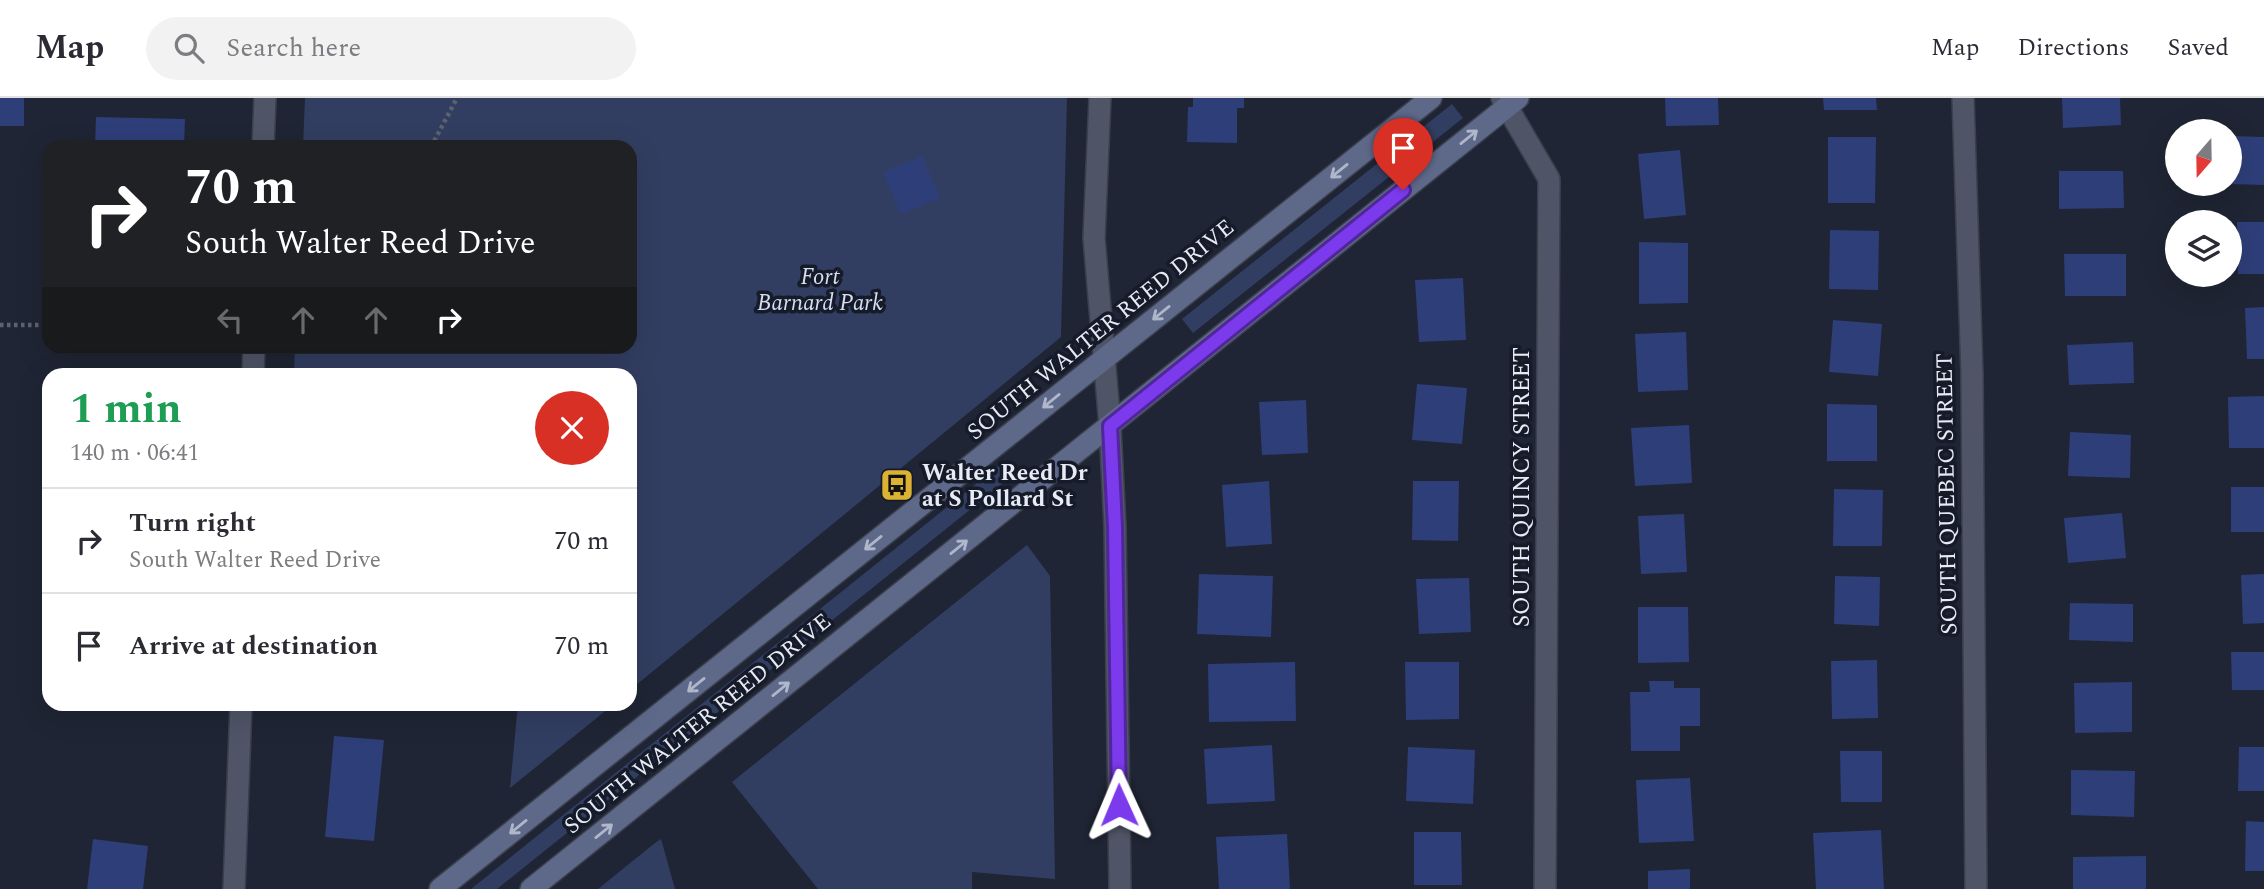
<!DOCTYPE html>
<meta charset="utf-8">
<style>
body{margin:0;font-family:Spectral,serif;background:#f2f2f3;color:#2b2b33;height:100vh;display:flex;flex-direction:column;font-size:26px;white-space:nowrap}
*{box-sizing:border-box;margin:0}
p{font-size:23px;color:#7c7c81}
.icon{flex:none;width:38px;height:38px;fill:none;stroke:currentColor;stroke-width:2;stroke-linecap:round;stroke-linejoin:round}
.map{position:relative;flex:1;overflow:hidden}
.sheet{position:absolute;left:42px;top:270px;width:595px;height:343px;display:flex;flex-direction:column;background:#fff;border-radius:21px;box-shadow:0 7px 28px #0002}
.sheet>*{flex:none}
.hud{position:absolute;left:42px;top:42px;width:595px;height:214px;border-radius:21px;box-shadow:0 7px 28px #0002;background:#202124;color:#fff;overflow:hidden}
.needle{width:46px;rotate:200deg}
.buttons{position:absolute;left:2165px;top:21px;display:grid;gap:14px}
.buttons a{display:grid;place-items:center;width:77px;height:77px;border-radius:50%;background:#fff;box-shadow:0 7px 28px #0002;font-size:35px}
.pin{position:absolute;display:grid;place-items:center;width:60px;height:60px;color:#fff;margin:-72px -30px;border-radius:50% 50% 50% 0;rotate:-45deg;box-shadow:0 0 7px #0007}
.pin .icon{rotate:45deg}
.me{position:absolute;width:77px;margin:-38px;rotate:359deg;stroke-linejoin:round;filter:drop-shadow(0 0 5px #0008)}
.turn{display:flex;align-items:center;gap:24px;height:147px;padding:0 28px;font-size:32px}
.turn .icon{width:91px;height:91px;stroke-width:2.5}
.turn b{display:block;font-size:49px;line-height:60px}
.lanes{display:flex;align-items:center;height:66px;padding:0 28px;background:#0003;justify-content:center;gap:35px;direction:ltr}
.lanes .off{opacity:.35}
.round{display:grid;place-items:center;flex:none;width:74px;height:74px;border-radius:37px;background:#f2f2f3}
.headline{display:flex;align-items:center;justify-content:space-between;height:119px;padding:0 28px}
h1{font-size:42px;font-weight:700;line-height:52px;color:#1e9e55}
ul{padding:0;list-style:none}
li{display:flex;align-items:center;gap:21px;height:105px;padding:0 28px;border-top:2px solid #e1e1e2}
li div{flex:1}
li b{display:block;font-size:26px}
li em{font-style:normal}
header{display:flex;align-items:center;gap:42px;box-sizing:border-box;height:98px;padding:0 35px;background:#fff;border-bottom:2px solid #e1e1e2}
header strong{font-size:33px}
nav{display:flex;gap:38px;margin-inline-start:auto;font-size:24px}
.search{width:490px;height:63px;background:#f2f2f3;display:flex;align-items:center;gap:18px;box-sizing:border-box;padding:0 24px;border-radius:38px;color:#7c7c81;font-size:26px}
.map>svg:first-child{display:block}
</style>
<header>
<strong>Map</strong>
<div class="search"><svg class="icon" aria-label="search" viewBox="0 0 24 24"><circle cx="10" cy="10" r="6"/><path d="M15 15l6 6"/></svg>Search here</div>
<nav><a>Map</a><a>Directions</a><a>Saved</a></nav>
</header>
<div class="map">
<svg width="2264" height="791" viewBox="0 0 2264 791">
<rect width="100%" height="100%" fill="#1f2534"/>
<g fill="#323e61">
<polygon points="305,0 1067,0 1061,239 630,592 630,276 294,276 295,249 630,248 630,49 303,49"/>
<polygon points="1452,6 1463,20 1193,235 1182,221"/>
<polygon points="1002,365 1012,378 497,791 471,791"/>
<polygon points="1027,447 1050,478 1055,781 972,774 972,791 818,791 732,684"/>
<polygon points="518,606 614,606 510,690"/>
<polygon points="661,741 675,791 598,791 655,745"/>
</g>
<g fill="#2e3e79">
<rect x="0" y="0" width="24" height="28"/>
<polygon points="1193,0 1244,0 1244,10 1237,10 1237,45 1187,44 1188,9 1193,9"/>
<polygon points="1665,0 1718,0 1719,27 1666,28"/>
<polygon points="1823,0 1876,0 1877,12 1824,12"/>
<polygon points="2062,0 2120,0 2121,27 2063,30"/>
<polygon points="96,19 185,21 184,49 95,49"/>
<polygon points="2232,38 2264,39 2264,87 2230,86"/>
<polygon points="1828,39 1876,39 1875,105 1828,105"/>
<polygon points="1680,52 1686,117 1644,121 1638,56"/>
<polygon points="922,58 940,100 901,116 883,74"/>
<polygon points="2059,73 2123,73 2124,110 2059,111"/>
<polygon points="2237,124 2264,124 2264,176 2238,176"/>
<polygon points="1830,132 1879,133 1878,192 1829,191"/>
<polygon points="1639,144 1688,145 1688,205 1639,206"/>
<polygon points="2064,156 2126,156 2126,198 2065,198"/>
<polygon points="1463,180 1466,242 1419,244 1415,182"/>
<polygon points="2264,209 2264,261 2247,261 2245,210"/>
<polygon points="1833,222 1882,226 1878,278 1829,274"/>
<polygon points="1686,234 1688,292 1638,294 1635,236"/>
<polygon points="2133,244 2134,285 2069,287 2067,247"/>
<polygon points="1417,286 1467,290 1462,346 1412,342"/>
<polygon points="2264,298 2264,350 2229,350 2228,299"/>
<polygon points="1306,302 1308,355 1262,357 1259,304"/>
<polygon points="1827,306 1877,307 1877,363 1827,363"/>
<polygon points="1689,327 1692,385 1635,388 1631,330"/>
<polygon points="2070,334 2131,337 2130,380 2068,378"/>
<polygon points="1269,383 1272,446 1226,449 1222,387"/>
<polygon points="1413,383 1459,383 1458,443 1412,442"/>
<rect x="2231" y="389" width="33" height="45"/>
<polygon points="1834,391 1883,392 1882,448 1833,448"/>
<polygon points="2122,415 2126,460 2068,465 2064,420"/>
<polygon points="1684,416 1687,474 1641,476 1638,418"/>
<polygon points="1199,476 1273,478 1271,539 1197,536"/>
<polygon points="2264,476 2264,525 2243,526 2241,477"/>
<polygon points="1835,478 1880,479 1879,528 1834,526"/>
<polygon points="1469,480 1471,534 1419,536 1416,481"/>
<polygon points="2070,505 2133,506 2133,544 2069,542"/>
<polygon points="1638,509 1688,509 1689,564 1638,565"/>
<polygon points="2231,554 2264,554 2264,592 2232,592"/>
<polygon points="1877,562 1878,620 1832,621 1831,563"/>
<polygon points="1295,564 1296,623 1209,624 1208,566"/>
<polygon points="1405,564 1459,564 1459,621 1406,622"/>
<polygon points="1649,583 1674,583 1674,590 1700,590 1700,628 1680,628 1680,653 1631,653 1630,594 1650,594"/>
<polygon points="2132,584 2132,634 2075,635 2074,585"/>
<polygon points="334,638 384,642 374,743 325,739"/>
<polygon points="1272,647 1275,703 1207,706 1204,651"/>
<polygon points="1408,649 1475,652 1473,706 1406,703"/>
<polygon points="2239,649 2264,649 2264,693 2238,693"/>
<polygon points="1840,653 1882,653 1882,704 1841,704"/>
<polygon points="2071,672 2135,673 2134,719 2071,717"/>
<polygon points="1690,680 1694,743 1639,745 1636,682"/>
<polygon points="2246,723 2264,724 2264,773 2245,773"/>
<polygon points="1881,732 1884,791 1816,791 1813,735"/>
<polygon points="1414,734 1461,734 1462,787 1414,787"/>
<polygon points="1287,736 1290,791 1219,791 1216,739"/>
<polygon points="93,741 148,748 143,791 87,791"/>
<polygon points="2146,758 2146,791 2073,791 2073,759"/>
<polygon points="1690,771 1690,791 1648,791 1648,773"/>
</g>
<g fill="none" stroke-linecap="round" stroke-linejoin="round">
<defs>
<g id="minor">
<polyline points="1100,0 1094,140 1110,328 1115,429 1120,791"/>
<polyline points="1502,0 1549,81 1545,791"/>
<polyline points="1963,0 1972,276 1976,791"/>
<polyline points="263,49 265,0"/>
<polyline points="253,276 254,248"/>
<polyline points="234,791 241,606"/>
</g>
<g id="secondary">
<polyline points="440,791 1431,0"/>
<polyline points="531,791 1518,0"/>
</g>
</defs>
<use href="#minor" stroke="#3a3f4b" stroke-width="24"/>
<use href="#secondary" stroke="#3a3f4b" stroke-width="24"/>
<g stroke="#5c626f" stroke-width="4.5" stroke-dasharray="3.5 3.5" stroke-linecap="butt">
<polyline points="431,49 457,0"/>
<polyline points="0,227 49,227"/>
</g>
<use href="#minor" stroke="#4f5567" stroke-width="21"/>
<use href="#secondary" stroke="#5e6889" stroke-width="21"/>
</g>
<defs><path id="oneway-shaft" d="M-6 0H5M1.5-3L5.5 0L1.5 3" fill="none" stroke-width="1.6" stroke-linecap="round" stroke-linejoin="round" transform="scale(1.75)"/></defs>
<g stroke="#b0b7ca">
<use href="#oneway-shaft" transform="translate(1469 39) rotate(-39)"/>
<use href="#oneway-shaft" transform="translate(1339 73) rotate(141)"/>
<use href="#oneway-shaft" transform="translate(1161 215) rotate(141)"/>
<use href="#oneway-shaft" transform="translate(1051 303) rotate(141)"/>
<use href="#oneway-shaft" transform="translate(873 445) rotate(141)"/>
<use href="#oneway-shaft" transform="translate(959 449) rotate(-39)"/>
<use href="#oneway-shaft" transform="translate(696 587) rotate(141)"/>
<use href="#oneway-shaft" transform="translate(781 591) rotate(-39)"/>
<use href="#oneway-shaft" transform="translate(518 729) rotate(141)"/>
<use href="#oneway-shaft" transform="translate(604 733) rotate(-39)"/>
</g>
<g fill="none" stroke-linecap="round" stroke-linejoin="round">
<defs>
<polyline id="route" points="1119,707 1115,429 1110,328 1403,92"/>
</defs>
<use href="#route" stroke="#51269a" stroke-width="18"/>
<use href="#route" stroke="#7c3aed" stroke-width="12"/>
</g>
<defs>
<symbol id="bus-square" viewBox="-11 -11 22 22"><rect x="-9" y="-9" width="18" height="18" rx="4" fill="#dcb233" stroke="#161b2a"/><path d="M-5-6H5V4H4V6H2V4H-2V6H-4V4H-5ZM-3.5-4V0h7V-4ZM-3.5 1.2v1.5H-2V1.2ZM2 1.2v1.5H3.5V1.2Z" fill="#111"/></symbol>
</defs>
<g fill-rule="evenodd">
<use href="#bus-square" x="878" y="368" width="38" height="38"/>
</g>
<g text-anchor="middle" stroke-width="7" stroke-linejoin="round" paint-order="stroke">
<g font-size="23" font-style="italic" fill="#d7def1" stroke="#161b2a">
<text x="820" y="186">Fort<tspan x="820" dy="26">Barnard Park</tspan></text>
</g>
<g font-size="23" fill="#e7ebf5" stroke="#161b2a">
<text transform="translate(1100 231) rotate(-39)" y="8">SOUTH WALTER REED DRIVE</text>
<text transform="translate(1521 389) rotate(-90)" y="8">SOUTH QUINCY STREET</text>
<text transform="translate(1946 396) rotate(-91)" y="8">SOUTH QUEBEC STREET</text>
<text transform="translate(697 625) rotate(-39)" y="8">SOUTH WALTER REED DRIVE</text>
</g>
<g font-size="23" font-weight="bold" fill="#e7ebf5" stroke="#161b2a" text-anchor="start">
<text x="922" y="382">Walter Reed Dr<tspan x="922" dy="26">at S Pollard St</tspan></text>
</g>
</g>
</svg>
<div class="buttons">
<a><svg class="needle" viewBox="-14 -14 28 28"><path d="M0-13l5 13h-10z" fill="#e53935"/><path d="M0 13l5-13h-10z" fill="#7c7c81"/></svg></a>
<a><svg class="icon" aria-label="layers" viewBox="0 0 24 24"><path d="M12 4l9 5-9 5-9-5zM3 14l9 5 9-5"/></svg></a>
</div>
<div class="pin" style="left:1403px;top:92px;background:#d93025"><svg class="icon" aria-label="arrive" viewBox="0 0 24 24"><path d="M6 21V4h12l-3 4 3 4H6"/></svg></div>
<svg class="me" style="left:1119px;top:707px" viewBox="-20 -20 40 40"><path d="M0-17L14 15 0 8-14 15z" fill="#7c3aed" stroke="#fff" stroke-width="4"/></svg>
<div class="hud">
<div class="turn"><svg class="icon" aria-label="right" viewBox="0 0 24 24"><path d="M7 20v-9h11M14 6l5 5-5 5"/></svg><div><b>70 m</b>South Walter Reed Drive</div></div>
<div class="lanes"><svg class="icon off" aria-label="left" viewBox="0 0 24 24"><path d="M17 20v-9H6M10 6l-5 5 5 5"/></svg><svg class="icon off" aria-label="ahead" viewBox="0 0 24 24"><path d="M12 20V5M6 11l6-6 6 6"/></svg><svg class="icon off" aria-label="ahead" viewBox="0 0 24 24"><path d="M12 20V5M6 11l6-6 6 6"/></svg><svg class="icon" aria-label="right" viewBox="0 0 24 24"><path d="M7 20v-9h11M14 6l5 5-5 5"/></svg></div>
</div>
<section class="sheet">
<div class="headline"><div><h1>1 min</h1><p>140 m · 06:41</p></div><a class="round" style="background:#d93025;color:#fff"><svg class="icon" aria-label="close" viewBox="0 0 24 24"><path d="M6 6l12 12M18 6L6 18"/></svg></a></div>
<ul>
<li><svg class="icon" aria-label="right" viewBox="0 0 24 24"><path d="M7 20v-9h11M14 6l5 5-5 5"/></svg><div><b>Turn right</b><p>South Walter Reed Drive</p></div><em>70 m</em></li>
<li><svg class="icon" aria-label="arrive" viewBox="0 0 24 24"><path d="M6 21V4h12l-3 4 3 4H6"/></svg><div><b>Arrive at destination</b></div><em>70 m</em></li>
</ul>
</section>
</div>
